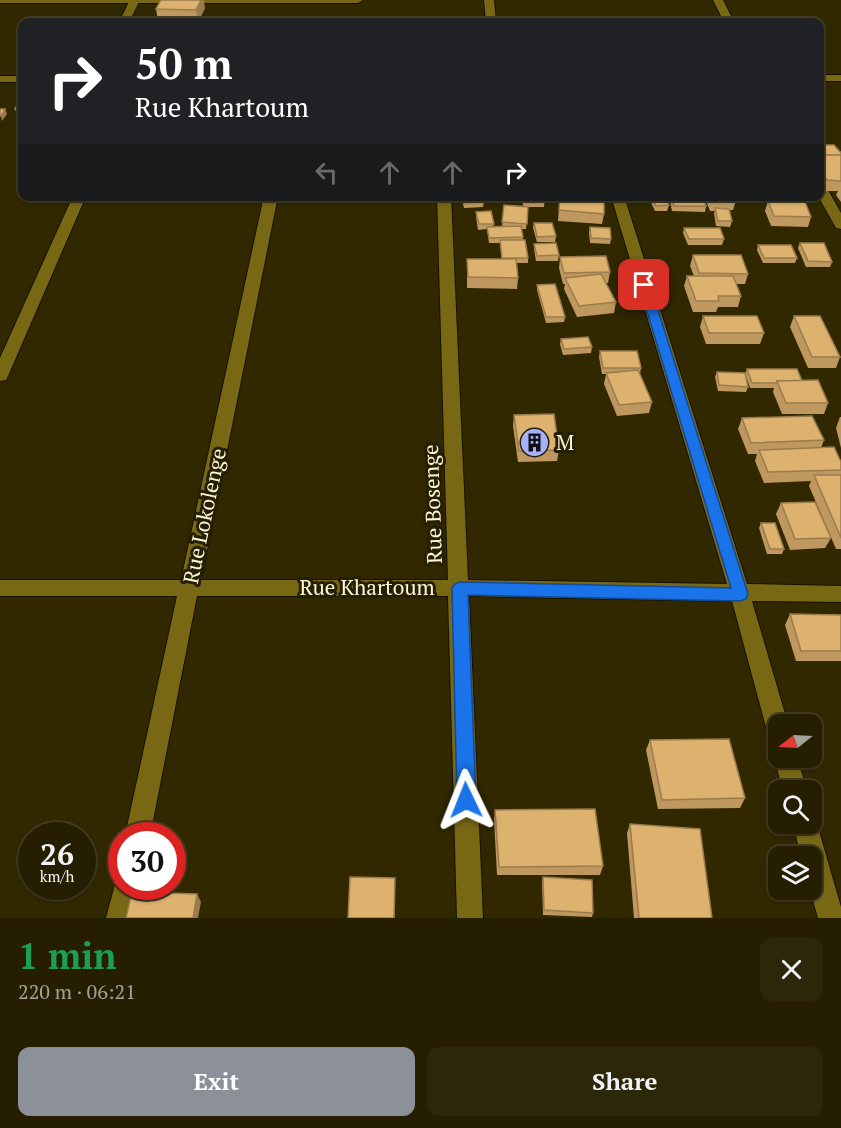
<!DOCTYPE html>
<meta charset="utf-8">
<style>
body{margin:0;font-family:"PT Serif",serif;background:#2d270a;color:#f1f3f6;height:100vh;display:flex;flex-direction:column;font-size:22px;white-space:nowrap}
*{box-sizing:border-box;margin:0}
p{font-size:20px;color:#a3a299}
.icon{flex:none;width:33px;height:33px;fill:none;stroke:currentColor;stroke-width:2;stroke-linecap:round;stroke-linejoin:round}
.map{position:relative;height:918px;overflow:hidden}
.panel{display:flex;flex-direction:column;background:#251e00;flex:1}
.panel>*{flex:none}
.banner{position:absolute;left:18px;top:18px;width:806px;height:183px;border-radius:12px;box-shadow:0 2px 4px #0004,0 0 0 2px #423c22;background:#202124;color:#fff;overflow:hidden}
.needle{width:39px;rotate:252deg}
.fabs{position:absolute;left:768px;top:714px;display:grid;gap:12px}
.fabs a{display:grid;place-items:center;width:54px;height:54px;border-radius:12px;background:#251e00;box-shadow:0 2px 4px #0004,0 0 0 2px #423c22;font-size:30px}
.speed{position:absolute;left:18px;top:822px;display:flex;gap:12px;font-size:30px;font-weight:700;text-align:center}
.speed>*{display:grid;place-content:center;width:78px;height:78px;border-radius:50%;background:#251e00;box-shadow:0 2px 4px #0004,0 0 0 2px #423c22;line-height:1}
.speed small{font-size:15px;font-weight:400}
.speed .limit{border:9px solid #d22;background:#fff;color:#111}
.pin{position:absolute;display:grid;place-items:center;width:51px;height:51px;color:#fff;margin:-26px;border-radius:12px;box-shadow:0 3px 9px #0006}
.me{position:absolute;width:66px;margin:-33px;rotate:358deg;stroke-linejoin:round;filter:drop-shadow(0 0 4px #0008)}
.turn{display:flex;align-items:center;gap:21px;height:126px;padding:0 18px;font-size:27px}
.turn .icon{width:78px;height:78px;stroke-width:2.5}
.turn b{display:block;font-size:42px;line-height:51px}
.lanes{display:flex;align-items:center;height:57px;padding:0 18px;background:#0003;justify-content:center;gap:30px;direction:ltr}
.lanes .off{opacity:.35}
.round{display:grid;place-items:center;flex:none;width:63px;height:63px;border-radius:12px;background:#2d270a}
.head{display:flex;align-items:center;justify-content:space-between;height:102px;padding:0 18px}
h1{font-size:36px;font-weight:600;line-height:45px;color:#1e9e55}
.button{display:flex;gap:12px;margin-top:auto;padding:12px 18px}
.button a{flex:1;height:69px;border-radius:12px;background:#8c9099;color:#fff;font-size:24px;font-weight:600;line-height:69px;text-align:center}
.button a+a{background:#2d270a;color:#f1f3f6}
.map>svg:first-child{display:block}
</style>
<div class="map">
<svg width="841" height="918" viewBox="0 0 841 918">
<rect width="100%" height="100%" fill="#312800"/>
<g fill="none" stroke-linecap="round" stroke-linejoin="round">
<defs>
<g id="street">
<polygon points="0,0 363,0 358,3 0,3"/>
<polygon points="484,0 494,0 496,22 486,22"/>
<polygon points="713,0 723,0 734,22 724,22"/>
<polygon points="819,182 824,183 841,213 841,229 836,228 818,196"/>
<polygon points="73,196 86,196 8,376 6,380 0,381 0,358"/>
<polygon points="264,196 278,196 201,580 448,580 437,196 451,196 468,580 727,584 611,196 624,196 747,584 841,586 841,602 752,601 788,724 778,724 778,741 770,738 767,731 732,601 469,596 483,918 457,918 448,596 197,596 150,836 125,836 177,596 0,596 0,580 181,580"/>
<polygon points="778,750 778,758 797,758 807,790 783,790 774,758"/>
<polygon points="812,815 817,824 841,907 841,918 818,918 810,890 812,856 801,856 793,824 812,824"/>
<polygon points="122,875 122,886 139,886 132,918 106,918 117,877"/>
</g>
<g id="secondary">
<polygon points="130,0 140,0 129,22 119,22"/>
<rect x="819" y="75" width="22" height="6"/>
<rect x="0" y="76" width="22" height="6"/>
</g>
</defs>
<use href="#street" stroke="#161100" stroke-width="2"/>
<use href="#secondary" stroke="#161100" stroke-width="2"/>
<use href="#street" fill="#796813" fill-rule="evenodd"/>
<use href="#secondary" fill="#796813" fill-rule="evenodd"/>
</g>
<g fill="#be985f">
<polygon points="205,8 198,22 143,22 158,21 156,9"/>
<polygon points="22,97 22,114 17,114 15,109"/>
<polygon points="819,145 841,153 841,202 836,195 838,191 823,191 819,182"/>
<polygon points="461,196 482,196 484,202 483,207 464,208"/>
<polygon points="522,196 545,196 544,207 528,207 526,229 521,229 523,240 528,258 528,263 516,263 518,278 517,289 467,288 467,259 502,259 500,243 489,243 487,229 478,230 476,217 476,212 494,224 493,227 502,227 504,205 523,206"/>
<polygon points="560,196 604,214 602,224 558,221"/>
<polygon points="648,196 664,196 669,205 667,211 655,211"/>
<polygon points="671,196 706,206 705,212 672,211 670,201"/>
<polygon points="704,196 734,196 736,200 733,210 729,210 732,221 730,227 716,226 714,213 715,211 710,211"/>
<polygon points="768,201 811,217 808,227 771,226 765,211"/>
<polygon points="534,223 556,236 555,242 537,242 533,228"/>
<polygon points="590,227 611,239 610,244 590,243 589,232"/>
<polygon points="684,228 724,239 722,245 688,245 683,233"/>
<polygon points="800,243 832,262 830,267 806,267 798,248"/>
<polygon points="534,244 559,255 558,261 536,261 534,249"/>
<polygon points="758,245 797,258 795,263 763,263 757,250"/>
<polygon points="693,255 748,274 745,284 736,284 741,296 738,307 718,307 716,312 693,312 684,286 687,276 694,276 690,266"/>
<polygon points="560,257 610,272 608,283 606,283 616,302 614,313 577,317 564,289 565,284 563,284 559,268"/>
<polygon points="537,285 565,317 564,322 546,323 537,290"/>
<polygon points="703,316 764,333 760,344 706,344 700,327"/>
<polygon points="794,316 840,357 836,368 808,368 790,327"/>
<polygon points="561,339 592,347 591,353 563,355 560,344"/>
<polygon points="600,351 641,368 640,374 639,374 652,402 649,413 617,416 604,384 606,374 602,374 599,357"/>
<polygon points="747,369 802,381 828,403 824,414 782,414 773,392 774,388 750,388 746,375 748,387 746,392 718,391 715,377 717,372 745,374"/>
<polygon points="514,415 559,450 557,461 518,462 513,426"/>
<polygon points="840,417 841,417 841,448 836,428"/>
<polygon points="742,418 824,440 821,448 841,462 841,549 836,549 809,486 811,481 764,483 755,461 757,454 748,454 738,429"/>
<polygon points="781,503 831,538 825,548 790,550 776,514"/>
<polygon points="761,523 784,549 782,554 767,554 759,528"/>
<polygon points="790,614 841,615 841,661 796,661 785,625"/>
<polygon points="650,740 745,798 740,808 658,809 646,750"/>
<polygon points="495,810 603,866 600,875 497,875 494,819"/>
<polygon points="630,824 712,918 634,918 627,833"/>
<polygon points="543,877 593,913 592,917 543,915 542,882"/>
</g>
<g fill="#9b7c4d">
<polygon points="201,0 204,0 205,8 198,22 196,10"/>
<polygon points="5,109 7,114 2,121 1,116"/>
<polygon points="197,894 201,902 198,918 193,918"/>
</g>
<g fill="#ddb16e" stroke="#9b7c4d" stroke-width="1.5">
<polygon points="161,0 201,0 196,10 156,9"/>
<polygon points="143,21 162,21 161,22 143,22"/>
<rect x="402" y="21" width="20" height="1"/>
<polygon points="21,97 22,97 22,109 15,109"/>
<polygon points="0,109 5,109 1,116 0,116"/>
<polygon points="819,145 834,145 841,153 841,155 819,155"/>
<polygon points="819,155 841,155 841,181 827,180 819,166"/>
<polygon points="462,196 482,196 484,202 464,203"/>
<polygon points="560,196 604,196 604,214 559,210"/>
<polygon points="652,196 664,196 669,205 656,206"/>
<polygon points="671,196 703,196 706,206 674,206"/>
<polygon points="711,196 734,196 736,200 713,200"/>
<polygon points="768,201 805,202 811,217 774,216"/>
<polygon points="504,205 528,207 527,224 502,222"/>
<polygon points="715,208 729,209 732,221 718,221"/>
<polygon points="491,211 494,224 479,224 476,212"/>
<polygon points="534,223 552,223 556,236 537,237"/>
<polygon points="521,226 523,237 489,238 487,227"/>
<polygon points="590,227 610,228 611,239 591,238"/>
<polygon points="684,228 720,228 724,239 689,239"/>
<polygon points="500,240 525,240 528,258 502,258"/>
<polygon points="556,243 559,255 537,256 534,244"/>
<polygon points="800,243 824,243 832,262 808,261"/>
<polygon points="758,245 791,245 797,258 764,258"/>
<polygon points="693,255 741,255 748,274 699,273"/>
<polygon points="606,256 610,272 564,273 560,257"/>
<polygon points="467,259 516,259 518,278 468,277"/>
<polygon points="601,274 616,302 579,306 565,278"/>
<polygon points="687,276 733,276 741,296 718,296 719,301 696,301"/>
<polygon points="555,284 565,317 546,317 537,285"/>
<polygon points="703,316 757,316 764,333 709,333"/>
<polygon points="794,316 820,316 840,357 812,357"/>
<polygon points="588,337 592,347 564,349 561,339"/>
<polygon points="600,351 637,351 641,368 603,368"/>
<polygon points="747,369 797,369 802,381 777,381 776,383 752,383"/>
<polygon points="638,370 652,402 619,405 606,373"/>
<polygon points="717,372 745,373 748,387 719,385"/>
<polygon points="818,380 828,403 786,403 777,381"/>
<polygon points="554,414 559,450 519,451 514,415"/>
<polygon points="812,416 824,440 751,443 742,418"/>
<polygon points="834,447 841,462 841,470 768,472 759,450"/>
<polygon points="814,475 841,475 841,538"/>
<polygon points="815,502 831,538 795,539 781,503"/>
<polygon points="761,523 775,523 784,549 770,549"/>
<polygon points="790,614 841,615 841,651 801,651"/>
<polygon points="729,739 745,798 662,800 650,740"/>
<polygon points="595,809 603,866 499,867 495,810"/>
<polygon points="630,824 700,829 712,918 639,918"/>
<polygon points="350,877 395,878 394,918 348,918"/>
<polygon points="543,877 592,880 593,913 544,910"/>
<polygon points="132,892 197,894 193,918 126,918"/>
</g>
<polygon fill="#1a73e8" stroke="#114b97" stroke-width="1.5" points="644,281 650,285 748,594 746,599 740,601 468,595 476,800 473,807 466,809 460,807 457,800 452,588 455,584 460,582 731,588 639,285"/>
<defs>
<symbol id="building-disc" viewBox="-11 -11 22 22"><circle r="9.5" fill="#a5b1fc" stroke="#241f06"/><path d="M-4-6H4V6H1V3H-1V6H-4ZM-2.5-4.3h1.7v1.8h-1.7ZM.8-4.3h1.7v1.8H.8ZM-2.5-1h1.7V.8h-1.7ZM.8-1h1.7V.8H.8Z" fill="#111"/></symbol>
</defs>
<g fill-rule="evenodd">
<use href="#building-disc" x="518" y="426" width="33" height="33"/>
</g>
<g text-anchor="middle" stroke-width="6" stroke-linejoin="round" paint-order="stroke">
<g font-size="21" fill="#fef6d0" stroke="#241f06" text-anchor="start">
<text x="556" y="450">M</text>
</g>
<g font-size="21" fill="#fef6d0" stroke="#241f06">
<text transform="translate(433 504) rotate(-92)" y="7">Rue Bosenge</text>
<text transform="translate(205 516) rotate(-78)" y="7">Rue Lokolenge</text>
<text x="367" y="595">Rue Khartoum</text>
</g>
</g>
</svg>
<div class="fabs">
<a><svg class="needle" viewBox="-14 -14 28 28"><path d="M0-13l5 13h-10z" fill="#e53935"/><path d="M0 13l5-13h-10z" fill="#a3a299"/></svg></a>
<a><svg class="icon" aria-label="search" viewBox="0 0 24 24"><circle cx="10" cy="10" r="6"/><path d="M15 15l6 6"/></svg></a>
<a><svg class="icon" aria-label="layers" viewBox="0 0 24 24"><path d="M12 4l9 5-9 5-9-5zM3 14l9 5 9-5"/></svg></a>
</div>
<div class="speed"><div>26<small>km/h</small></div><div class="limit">30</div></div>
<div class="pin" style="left:644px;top:285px;background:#d93025"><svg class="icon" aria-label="arrive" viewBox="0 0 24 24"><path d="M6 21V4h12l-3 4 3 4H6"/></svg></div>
<svg class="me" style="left:466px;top:800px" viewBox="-20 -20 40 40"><path d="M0-17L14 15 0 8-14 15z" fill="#1a73e8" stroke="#fff" stroke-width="4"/></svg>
<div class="banner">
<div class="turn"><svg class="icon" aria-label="right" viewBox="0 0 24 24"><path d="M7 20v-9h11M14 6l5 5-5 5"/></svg><div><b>50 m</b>Rue Khartoum</div></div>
<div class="lanes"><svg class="icon off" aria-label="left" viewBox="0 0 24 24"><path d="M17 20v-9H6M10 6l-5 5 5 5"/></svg><svg class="icon off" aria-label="ahead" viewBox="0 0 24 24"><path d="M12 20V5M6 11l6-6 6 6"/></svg><svg class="icon off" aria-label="ahead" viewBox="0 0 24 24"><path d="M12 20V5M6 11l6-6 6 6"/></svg><svg class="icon" aria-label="right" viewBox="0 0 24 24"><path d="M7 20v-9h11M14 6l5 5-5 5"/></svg></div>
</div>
</div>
<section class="panel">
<div class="head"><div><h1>1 min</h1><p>220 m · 06:21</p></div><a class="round"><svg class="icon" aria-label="close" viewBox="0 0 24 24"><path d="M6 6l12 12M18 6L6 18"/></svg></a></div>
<div class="button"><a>Exit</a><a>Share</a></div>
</section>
